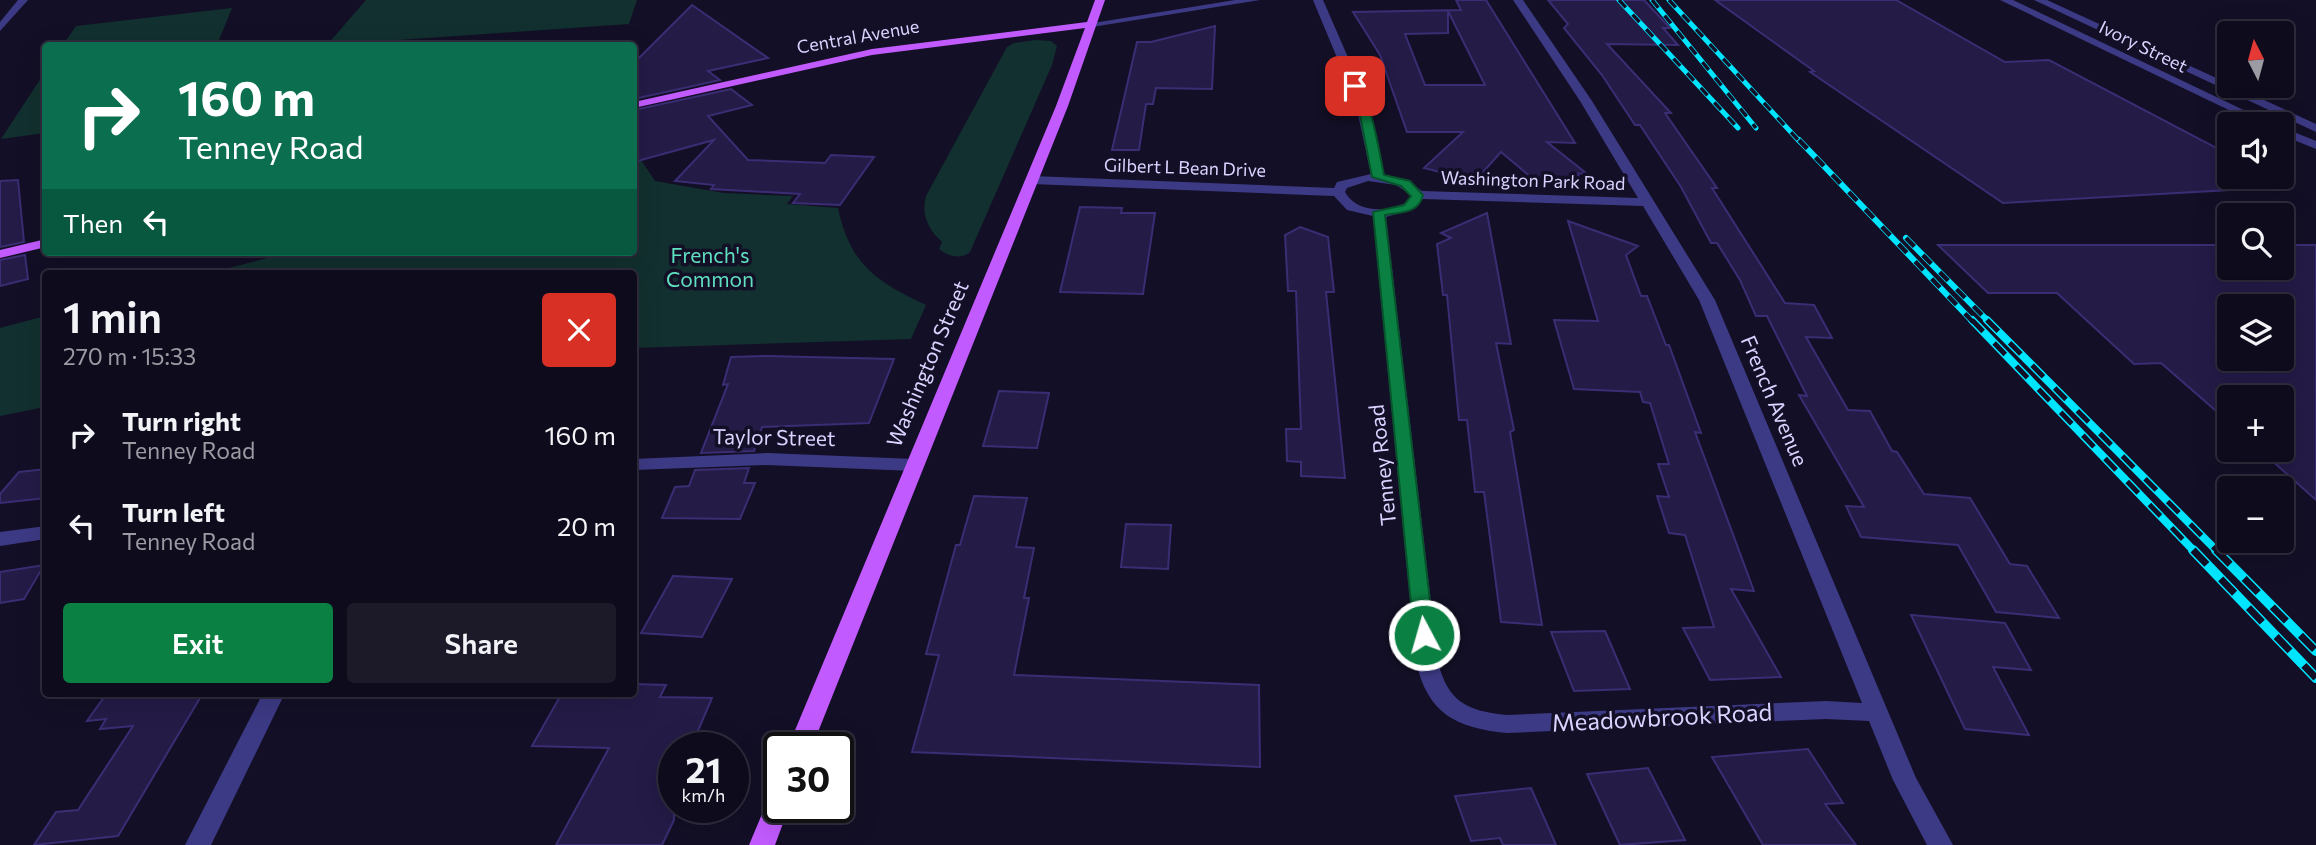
<!DOCTYPE html>
<meta charset="utf-8">
<style>
body{margin:0;font-family:Commissioner,sans-serif;background:#1c1929;color:#f1f3f6;height:100vh;display:flex;flex-direction:column;font-size:26px;white-space:nowrap}
*{box-sizing:border-box;margin:0}
p{font-size:23px;color:#9b9ba3}
.icon{flex:none;width:38px;height:38px;fill:none;stroke:currentColor;stroke-width:2;stroke-linecap:round;stroke-linejoin:round}
.map{position:relative;flex:1;overflow:hidden}
.drawer{position:absolute;left:42px;top:270px;width:595px;height:427px;display:flex;flex-direction:column;background:#0e0b1c;border-radius:7px;box-shadow:0 7px 28px #0002,0 0 0 2px #2e2b3b}
.drawer>*{flex:none}
.top-card{position:absolute;left:42px;top:42px;width:595px;height:214px;border-radius:7px;box-shadow:0 7px 28px #0002,0 0 0 2px #2e2b3b;background:#0b6e4f;color:#fff;overflow:hidden}
.needle{width:46px;rotate:354deg}
.buttons{position:absolute;left:2217px;top:21px;display:grid;gap:14px}
.buttons a{display:grid;place-items:center;width:77px;height:77px;border-radius:7px;background:#0e0b1c;box-shadow:0 7px 28px #0002,0 0 0 2px #2e2b3b;font-size:35px}
.speed{position:absolute;left:658px;top:732px;display:flex;gap:14px;font-size:35px;font-weight:700;text-align:center}
.speed>*{display:grid;place-content:center;width:91px;height:91px;border-radius:50%;background:#0e0b1c;box-shadow:0 7px 28px #0002,0 0 0 2px #2e2b3b;line-height:1}
.speed small{font-size:18px;font-weight:400}
.speed .limit{border:4px solid #111;border-radius:10px;background:#fff;color:#111}
.pin{position:absolute;display:grid;place-items:center;width:60px;height:60px;color:#fff;margin:-30px;border-radius:14px;box-shadow:0 4px 10px #0006}
.me{position:absolute;width:77px;margin:-38px;rotate:354deg;stroke-linejoin:round;filter:drop-shadow(0 0 5px #0008)}
.turn{display:flex;align-items:center;gap:24px;height:147px;padding:0 21px;font-size:32px}
.turn .icon{width:91px;height:91px;stroke-width:2.5}
.turn b{display:block;font-size:49px;line-height:60px}
.then{display:flex;align-items:center;height:66px;padding:0 21px;background:#0003;gap:14px;font-size:26px}
.round{display:grid;place-items:center;flex:none;width:74px;height:74px;border-radius:7px;background:#1c1929}
.headline{display:flex;align-items:center;justify-content:space-between;height:119px;padding:0 21px}
h1{font-size:42px;font-weight:600;line-height:52px}
.primary-button{display:flex;gap:14px;margin-top:auto;padding:14px 21px}
.primary-button a{flex:1;height:80px;border-radius:7px;background:#0b8043;color:#fff;font-size:28px;font-weight:600;line-height:80px;text-align:center}
.primary-button a+a{background:#1c1929;color:#f1f3f6}
ul{padding:0;list-style:none}
li{display:flex;align-items:center;gap:21px;height:91px;padding:0 21px}
li div{flex:1}
li b{display:block;font-size:26px}
li em{font-style:normal}
.map>svg:first-child{display:block}
</style>
<div class="map">
<svg width="2316" height="845" viewBox="0 0 2316 845">
<rect width="100%" height="100%" fill="#130f26"/>
<g fill="#12302f">
<polygon points="366,0 637,0 629,24 327,45"/>
<polygon points="232,8 217,45 63,45 76,26"/>
<path d="M1035,40l16,1 6,5 -5,19 -82,187c-9,8 -22,4 -31,-3l3,-7c-14,-13 -21,-27 -16,-46l81,-149 7,-4z"/>
<polygon points="45,72 45,133 1,139"/>
<path d="M641,160l14,21 69,12 69,3 -6,8 51,4c12,56 37,73 88,97l-15,34 -277,9v-75h-424l80,-21h344v-90z"/>
<polygon points="45,316 45,407 0,416 0,328"/>
</g>
<g fill="#241b47" stroke="#3b2d73" stroke-width="2" fill-rule="evenodd">
<path d="M1456,0h30l89,143 -28,-1 39,31 -10,1 6,5 -43,5 -38,-32 -26,29 -51,-13 39,-36h-56l-27,-77 -27,-43 108,-2zM1448,11l37,74h-60l-20,-51 43,-1z"/>
<polygon points="1548,0 1644,0 1670,28 1663,28 1678,45 1607,44 1671,113 1665,113 1717,188 1712,188 1785,303 1814,305 1832,338 1806,337 1848,410 1870,411 1892,451 1897,452 1924,494 1970,498 2010,564 2027,566 2059,618 1996,612 1958,545 1861,537 1846,506 1864,507 1799,395 1807,396 1767,316 1756,316 1740,280 1717,243 1711,243 1681,187 1640,125 1635,125 1602,75 1564,28 1568,24"/>
<polygon points="1715,0 1896,0 2005,62 2049,60 2230,155 2230,190 2003,203 1810,72 1814,71"/>
<polygon points="692,5 768,58 708,71 720,80 634,99 634,63"/>
<polygon points="1215,26 1212,89 1156,88 1153,104 1146,104 1139,150 1112,150 1137,42 1151,42"/>
<polygon points="731,89 752,105 708,116 748,160 825,163 831,155 874,157 840,205 793,203 800,194 711,189 714,185 675,181 714,140 634,162 634,110"/>
<polygon points="18,180 24,242 0,247 0,181"/>
<polygon points="1080,207 1122,208 1121,213 1155,213 1143,294 1060,292"/>
<polygon points="1487,213 1511,344 1496,343 1514,430 1510,432 1542,625 1501,622 1484,492 1475,492 1467,420 1459,420 1447,295 1443,295 1437,244 1451,238 1441,233"/>
<polygon points="1568,221 1638,246 1626,255 1641,296 1647,296 1666,345 1669,345 1701,433 1695,432 1754,591 1731,589 1781,677 1710,680 1683,628 1714,627 1685,535 1669,533 1657,496 1669,497 1658,464 1669,464 1650,403 1643,402 1640,392 1574,389 1554,320 1598,321"/>
<polygon points="1300,227 1328,237 1334,292 1326,292 1345,478 1301,476 1301,462 1287,461 1286,429 1301,429 1296,291 1288,291 1285,235"/>
<path d="M1938,245h292v23h52v-23h34v255l-56,-50h22v-53h-52v26l-69,-60 -27,1 -77,-71h-69zM2230,294h52v65h-52z"/>
<polygon points="25,255 28,279 0,286 0,260"/>
<polygon points="766,356 894,359 869,423 762,427 754,451 701,453 728,384 723,385 731,357"/>
<polygon points="999,391 1049,393 1037,448 983,446"/>
<polygon points="749,468 744,483 755,483 740,519 662,518 675,487 689,486 695,470"/>
<polygon points="46,469 46,498 0,503 0,494 19,472"/>
<polygon points="974,496 1027,498 1016,547 1034,548 1024,598 1029,598 1014,675 1259,685 1260,767 912,752 939,655 926,654 956,545 960,545"/>
<polygon points="1126,524 1171,525 1168,569 1121,567"/>
<polygon points="44,565 24,599 0,603 0,572"/>
<polygon points="673,576 732,579 702,637 641,633"/>
<polygon points="1911,615 2005,623 2031,670 1993,667 2029,735 1965,729"/>
<polygon points="1605,631 1630,689 1574,691 1551,632"/>
<polygon points="634,684 666,685 660,697 712,698 691,747 674,747 674,820 662,845 556,845 609,748 532,746 562,693 634,693"/>
<polygon points="107,693 203,693 118,836 34,845 56,812 78,810 133,726 100,729 106,719 87,721"/>
<polygon points="1808,749 1843,803 1825,804 1856,845 1763,845 1712,757"/>
<polygon points="1648,768 1685,840 1620,845 1587,774"/>
<polygon points="1531,788 1556,845 1503,845 1500,838 1471,841 1455,796"/>
</g>
<g fill="none" stroke-linecap="round" stroke-linejoin="round">
<g fill="#3d3a85" fill-rule="evenodd">
<polygon points="18,0 28,0 0,31 0,22"/>
<polygon points="1235,0 1260,0 1092,27 1087,24"/>
<path d="M1313,0h10l44,101 17,75 21,3 17,12 216,7 -58,-97 -67,-101h10l69,101 123,199 201,478 37,67h-26l-34,-65 -24,-59 -43,-2 -319,14c-51,-5 -79,-19 -91,-71l-43,-446 -26,-6 -13,-14 -302,-12 -6,-4 6,-4 302,12 3,-6 34,-8 -16,-73zM1368,181l28,4 14,9v6c-19,13 -53,14 -65,-8l2,-4zM1423,199l220,7 56,94 163,403 -36,-2 -319,14c-40,-4 -59,-13 -69,-53l-52,-445 28,-8z"/>
<polygon points="2000,0 2013,0 2273,124 2258,124"/>
<polygon points="2034,0 2047,0 2316,124 2316,132"/>
<polygon points="2282,127 2316,141 2316,149 2282,135"/>
<polygon points="767,453 914,459 923,465 914,471 767,465 634,470 634,459"/>
<polygon points="46,526 46,539 0,546 0,532"/>
<polygon points="263,693 285,693 211,845 185,845"/>
</g>
<g fill="#c25bff" fill-rule="evenodd">
<polygon points="1095,0 1105,0 1068,106 812,747 788,747 1056,106 1085,28 872,55 634,108 634,102 872,49 1087,22"/>
<polygon points="46,239 46,247 0,258 0,250"/>
<polygon points="779,792 779,807 789,807 775,845 749,845 770,795"/>
</g>
<defs>
<g id="rail-far3">
<polyline points="1619,0 1738,128"/>
<polyline points="1652,0 1756,128"/>
<polyline points="1669,0 1800,142"/>
</g>
<g id="rail-far2">
<polyline points="1799,140 1973,322"/>
<polyline points="1906,238 1989,322"/>
</g>
<g id="rail-far1">
<polyline points="1972,320 2195,552"/>
<polyline points="1987,320 2218,552"/>
</g>
<g id="rail">
<polyline points="2193,550 2316,678"/>
<polyline points="2216,550 2316,651"/>
</g>
</defs>
<use href="#rail-far3" stroke="#00e5ff" stroke-width="5"/>
<use href="#rail-far2" stroke="#00e5ff" stroke-width="6"/>
<use href="#rail-far1" stroke="#00e5ff" stroke-width="8"/>
<use href="#rail" stroke="#00e5ff" stroke-width="10"/>
<use href="#rail-far3" stroke="#130f26" stroke-width="3.5" stroke-dasharray="10" stroke-linecap="butt"/>
<use href="#rail-far2" stroke="#130f26" stroke-width="4.5" stroke-dasharray="12" stroke-linecap="butt"/>
<use href="#rail-far1" stroke="#130f26" stroke-width="5" stroke-dasharray="16" stroke-linecap="butt"/>
<use href="#rail" stroke="#130f26" stroke-width="7" stroke-dasharray="20" stroke-linecap="butt"/>
</g>
<path fill="#0b8043" stroke="#07532c" stroke-width="2" d="M1355,83c15,8 25,73 29,92l26,6 13,14c-4,18 -21,17 -38,20l49,420 -10,7 -10,-7 -41,-423 31,-7 7,-9 -10,-10 -29,-9 -12,-62 -10,-29z"/>
<g text-anchor="middle" stroke-width="7" stroke-linejoin="round" paint-order="stroke">
<g font-size="18" fill="#d9d4ff" stroke="#130f26">
<text transform="translate(858 37) rotate(-10)" y="6">Central Avenue</text>
<text transform="translate(2143 47) rotate(26)" y="6">Ivory Street</text>
<text transform="translate(1185 168) rotate(2)" y="6">Gilbert L Bean Drive</text>
<text transform="translate(1533 181) rotate(2)" y="6">Washington Park Road</text>
</g>
<g font-size="21" fill="#5fe0c0" stroke="#130f26">
<text x="710" y="263">French's<tspan x="710" dy="24">Common</tspan></text>
</g>
<g font-size="21" fill="#d9d4ff" stroke="#130f26">
<text transform="translate(928 364) rotate(-67)" y="7">Washington Street</text>
<text transform="translate(1774 401) rotate(67)" y="7">French Avenue</text>
<text transform="translate(774 438) rotate(1)" y="7">Taylor Street</text>
<text transform="translate(1383 465) rotate(-96)" y="7">Tenney Road</text>
</g>
<g font-size="24" fill="#d9d4ff" stroke="#130f26">
<text transform="translate(1662 718) rotate(-3)" y="8">Meadowbrook Road</text>
</g>
</g>
</svg>
<div class="buttons">
<a><svg class="needle" viewBox="-14 -14 28 28"><path d="M0-13l5 13h-10z" fill="#e53935"/><path d="M0 13l5-13h-10z" fill="#9b9ba3"/></svg></a>
<a><svg class="icon" aria-label="sound" viewBox="0 0 24 24"><path d="M4 9h4l5-4v14l-5-4H4zM17 9q2 3 0 6"/></svg></a>
<a><svg class="icon" aria-label="search" viewBox="0 0 24 24"><circle cx="10" cy="10" r="6"/><path d="M15 15l6 6"/></svg></a>
<a><svg class="icon" aria-label="layers" viewBox="0 0 24 24"><path d="M12 4l9 5-9 5-9-5zM3 14l9 5 9-5"/></svg></a>
<a>+</a>
<a>−</a>
</div>
<div class="speed"><div>21<small>km/h</small></div><div class="limit">30</div></div>
<div class="pin" style="left:1355px;top:86px;background:#d93025"><svg class="icon" aria-label="arrive" viewBox="0 0 24 24"><path d="M6 21V4h12l-3 4 3 4H6"/></svg></div>
<svg class="me" style="left:1424px;top:635px" viewBox="-20 -20 40 40"><circle r="17" fill="#0b8043" stroke="#fff" stroke-width="3"/><path d="M0-11L8 9 0 5-8 9z" fill="#fff"/></svg>
<div class="top-card">
<div class="turn"><svg class="icon" aria-label="right" viewBox="0 0 24 24"><path d="M7 20v-9h11M14 6l5 5-5 5"/></svg><div><b>160 m</b>Tenney Road</div></div>
<div class="then">Then<svg class="icon" aria-label="left" viewBox="0 0 24 24"><path d="M17 20v-9H6M10 6l-5 5 5 5"/></svg></div>
</div>
<section class="drawer">
<div class="headline"><div><h1>1 min</h1><p>270 m · 15:33</p></div><a class="round" style="background:#d93025;color:#fff"><svg class="icon" aria-label="close" viewBox="0 0 24 24"><path d="M6 6l12 12M18 6L6 18"/></svg></a></div>
<ul>
<li><svg class="icon" aria-label="right" viewBox="0 0 24 24"><path d="M7 20v-9h11M14 6l5 5-5 5"/></svg><div><b>Turn right</b><p>Tenney Road</p></div><em>160 m</em></li>
<li><svg class="icon" aria-label="left" viewBox="0 0 24 24"><path d="M17 20v-9H6M10 6l-5 5 5 5"/></svg><div><b>Turn left</b><p>Tenney Road</p></div><em>20 m</em></li>
</ul>
<div class="primary-button"><a>Exit</a><a>Share</a></div>
</section>
</div>
